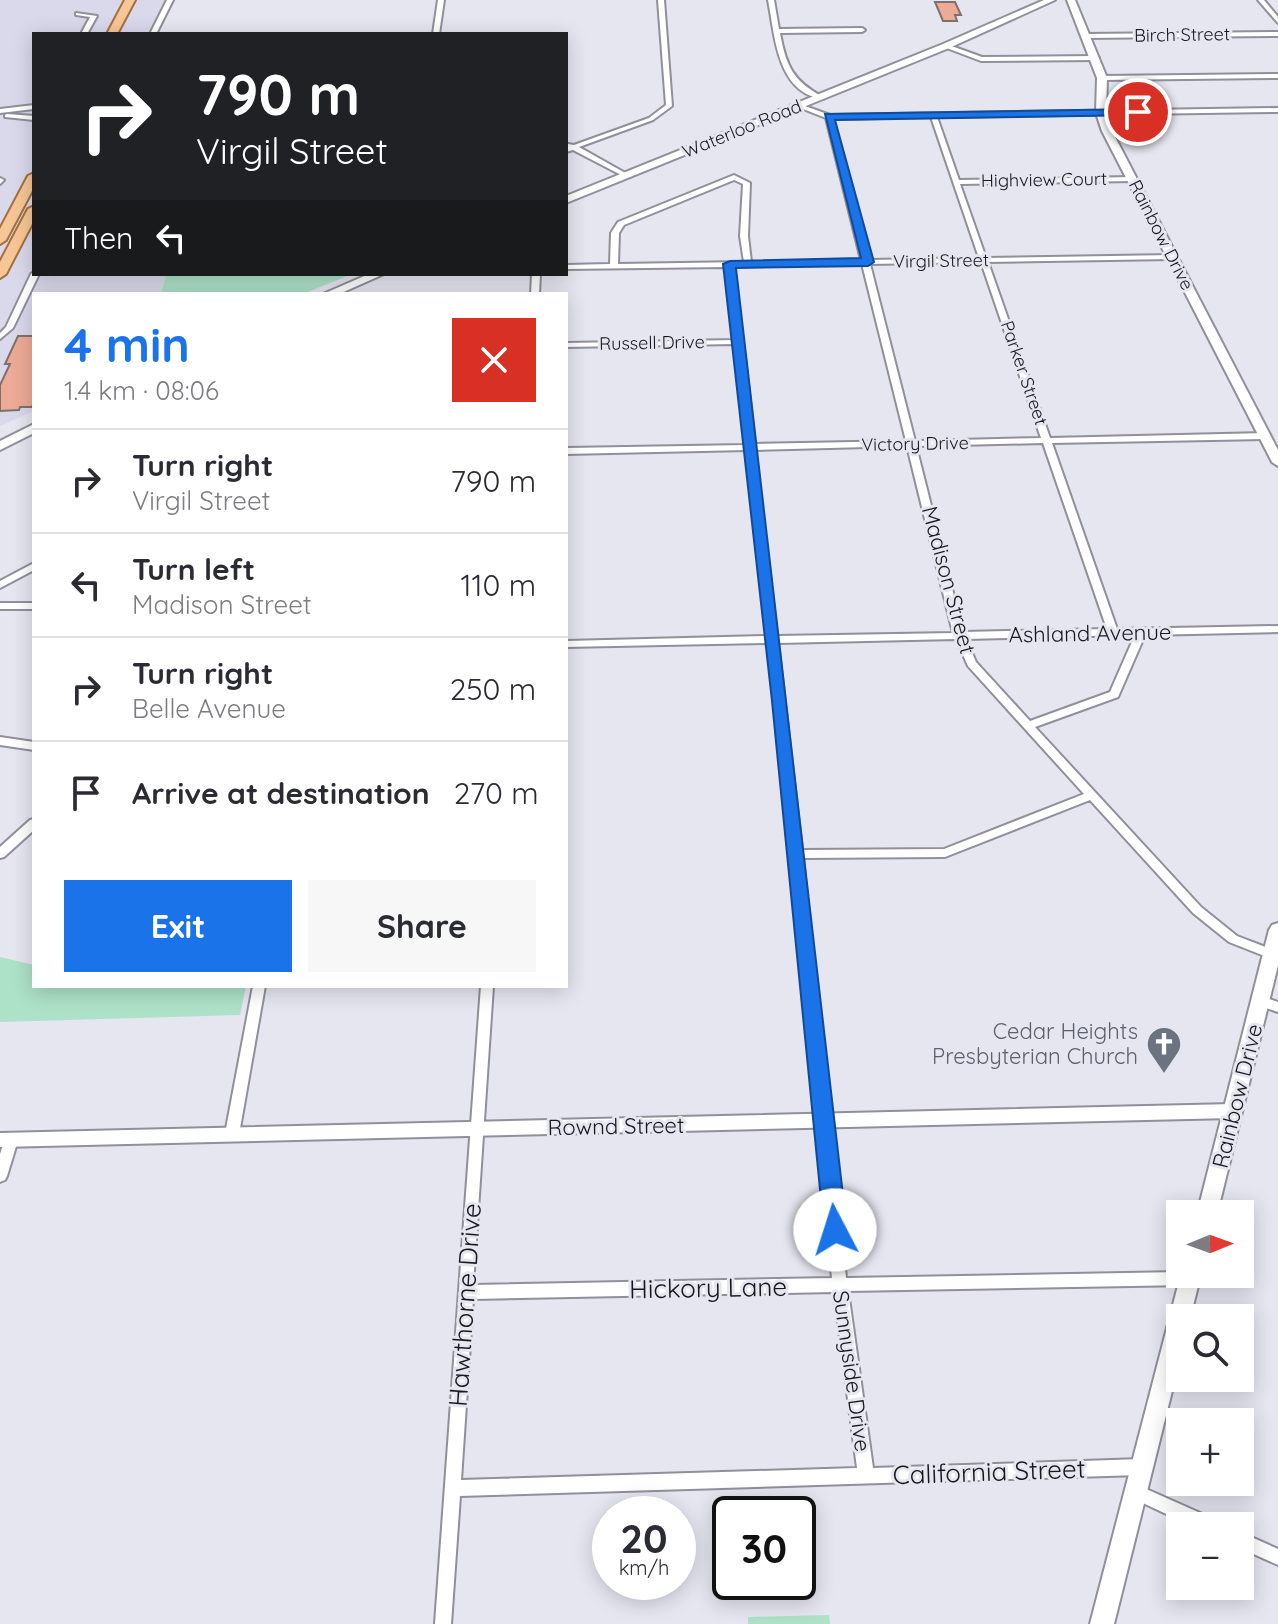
<!DOCTYPE html>
<meta charset="utf-8">
<style>
body{margin:0;font-family:Quicksand,sans-serif;background:#f7f7f7;color:#2b2b33;height:100vh;display:flex;flex-direction:column;font-size:30px;white-space:nowrap}
*{box-sizing:border-box;margin:0}
p{font-size:26px;color:#7c7c81}
.icon{flex:none;width:44px;height:44px;fill:none;stroke:currentColor;stroke-width:2;stroke-linecap:round;stroke-linejoin:round}
.map{position:relative;flex:1;overflow:hidden}
.details{position:absolute;left:32px;top:292px;width:536px;height:696px;display:flex;flex-direction:column;background:#fff;border-radius:0px;box-shadow:0 4px 20px #0003}
.details>*{flex:none}
.top-card{position:absolute;left:32px;top:32px;width:536px;height:244px;border-radius:0px;box-shadow:0 4px 20px #0003;background:#202124;color:#fff;overflow:hidden}
.needle{width:52px;rotate:89deg}
.controls{position:absolute;left:1166px;top:1200px;display:grid;gap:16px}
.controls a{display:grid;place-items:center;width:88px;height:88px;border-radius:0px;background:#fff;box-shadow:0 4px 20px #0003;font-size:40px}
.speed{position:absolute;left:592px;top:1496px;display:flex;gap:16px;font-size:40px;font-weight:700;text-align:center}
.speed>*{display:grid;place-content:center;width:104px;height:104px;border-radius:50%;background:#fff;box-shadow:0 4px 20px #0003;line-height:1}
.speed small{font-size:20px;font-weight:400}
.speed .limit{border:4px solid #111;border-radius:12px;background:#fff;color:#111}
.pin{position:absolute;display:grid;place-items:center;width:68px;height:68px;color:#fff;margin:-34px;border:4px solid #fff;border-radius:50%;box-shadow:0 2px 8px #0007}
.me{position:absolute;width:88px;margin:-44px;rotate:355deg;stroke-linejoin:round;filter:drop-shadow(0 0 6px #0008)}
.turn{display:flex;align-items:center;gap:28px;height:168px;padding:0 32px;font-size:36px}
.turn .icon{width:104px;height:104px;stroke-width:2.5}
.turn b{display:block;font-size:56px;line-height:68px}
.then{display:flex;align-items:center;height:76px;padding:0 32px;background:#0003;gap:16px;font-size:30px}
.round{display:grid;place-items:center;flex:none;width:84px;height:84px;border-radius:0px;background:#f7f7f7}
.headline{display:flex;align-items:center;justify-content:space-between;height:136px;padding:0 32px}
h1{font-size:48px;font-weight:800;line-height:60px;color:#1a73e8}
.button{display:flex;gap:16px;margin-top:auto;padding:16px 32px}
.button a{flex:1;height:92px;border-radius:0px;background:#1a73e8;color:#fff;font-size:32px;font-weight:800;line-height:92px;text-align:center}
.button a+a{background:#f7f7f7;color:#2b2b33}
ul{padding:0;list-style:none}
li{display:flex;align-items:center;gap:24px;height:104px;padding:0 32px;border-top:2px solid #e1e1e2}
li div{flex:1}
li b{display:block;font-size:30px}
li em{font-style:normal}
.map>svg:first-child{display:block}
</style>
<div class="map">
<svg width="1278" height="1624" viewBox="0 0 1278 1624">
<rect width="100%" height="100%" fill="#e6e6f1"/>
<polygon fill="#dad9ec" points="0,0 169,0 153,34 34,34 34,274 166,274 161,294 34,294 34,411 0,426"/>
<g fill="#ade1c8">
<polygon points="166,274 352,274 303,294 161,294"/>
<polygon points="0,957 34,965 34,986 246,986 240,1015 0,1022"/>
<polygon points="829,1615 830,1624 748,1624 748,1617"/>
</g>
<g fill="#edaa96" stroke="#7c716d" stroke-width="2">
<polygon points="935,2 955,2 961,15 955,15 957,21 943,21"/>
<polygon points="18,336 34,336 34,402 32,407 20,407 19,410 0,411 0,385 10,364 5,364"/>
</g>
<g fill="none" stroke-linecap="round" stroke-linejoin="round">
<defs>
<g id="minor">
<polygon points="167,0 173,0 156,34 150,34"/>
<polygon points="438,0 444,0 439,34 433,34"/>
<polygon points="658,0 664,0 672,106 653,120 579,147 627,174 628,175 625,177 573,150 566,152 566,148 568,147 568,144 574,145 649,118 666,105"/>
<path d="M768,0h6l5,29 83,-1 3,2 -3,2 -82,1c6,33 13,48 43,64v2c-46,-6 -48,-63 -55,-99z"/>
<polygon points="1258,0 1264,0 1278,17 1278,23"/>
<polygon points="76,13 97,16 87,34 81,34 90,17 76,15"/>
<polygon points="1278,32 1278,36 1086,38 1083,36 1086,34"/>
<polygon points="946,44 982,57 1096,56 1099,58 1096,60 981,61 944,47 943,46"/>
<polygon points="1278,74 1278,78 1102,80 1099,78 1102,76"/>
<polygon points="34,105 34,109 0,113 0,109"/>
<path d="M798,105h4l28,10 448,-7v4l-341,5 22,63 173,-3 3,2 -3,2 -172,3 26,74 186,-3 4,2 -4,2 -184,3 62,176 215,-5 4,3 -4,3 -213,4 65,186 161,-3v6l-133,3 -27,62 -83,30 166,180 36,29 39,15 2,3 -2,3 -4,2 -43,-17 -36,-29 -103,-113 -145,57 -142,1 43,420 334,-6v2h15l2,4 -2,5 -5,2 -342,6 25,177 268,-9 5,3 3,5 -3,5 -5,3 -681,21 -9,128h-16l46,-638h12l-20,299 359,-7 -41,-424 -23,-211 -202,4v-6l201,-5 -20,-186 -181,4v-6l180,-3 -11,-101 -169,3v-4l169,-3 -8,-73 -161,2v-4l44,-1 1,-31 7,-11 116,-47 16,8 -2,53 3,26 110,-2 -35,-142 -28,-11zM931,117l48,141 -110,2 -36,-141zM734,180l9,4 -3,52 4,26 -126,2 1,-31 5,-8zM981,262l60,176 -126,3 -45,-177zM862,264l44,177 -151,3 -21,-178zM1043,443l64,186 -144,3 -47,-186zM907,446l46,187 -176,3 -22,-186zM1135,635l-25,57 -80,29 -54,-59 -10,-23zM956,639l12,27 116,128 -140,55 -142,1 -24,-207zM834,1292l23,176 -396,12 12,-181z"/>
<polygon points="7,114 34,116 34,120 5,117 5,115"/>
<polygon points="0,178 4,180 0,184"/>
<polygon points="34,272 34,274 39,274 13,328 0,339 0,333 6,327 31,274"/>
<polygon points="532,274 540,274 539,294 531,294"/>
<polygon points="34,563 34,570 0,588 0,581"/>
<rect x="0" y="603" width="34" height="6"/>
<polygon points="0,737 34,742 34,750 0,745"/>
<polygon points="34,819 34,830 4,857 0,858 0,847 30,820"/>
<polygon points="253,986 265,986 239,1134 237,1138 232,1140 227,1138 225,1134"/>
<polygon points="1261,996 1278,1002 1278,1012 1257,1005 1255,1001 1257,997"/>
<polygon points="11,1134 16,1136 18,1140 7,1176 5,1180 0,1182 0,1154 6,1136"/>
<polygon points="1135,1484 1216,1520 1218,1526 1192,1526 1130,1497 1127,1492 1130,1487"/>
<polygon points="1240,1532 1278,1549 1278,1565 1240,1548"/>
</g>
<polygon id="tertiary" points="1233,1104 1239,1106 1241,1111 1239,1116 1233,1118 0,1147 0,1133"/>
<g id="secondary">
<polygon points="1044,0 1055,0 949,48 566,203 566,196 943,44"/>
<polygon points="1067,0 1075,0 1107,78 1106,113 1112,131 1278,450 1278,466 1272,462 1102,131 1096,113 1097,78"/>
<polygon points="369,274 384,274 339,294 323,294"/>
<polygon points="34,424 34,433 0,450 0,441"/>
<polygon points="1278,923 1278,965 1217,1214 1197,1214 1269,930 1272,925"/>
<polygon points="1181,1274 1201,1274 1190,1318 1180,1318 1180,1359 1114,1624 1090,1624"/>
</g>
<g id="primary">
<polygon points="125,0 135,0 117,34 107,34"/>
<polygon points="34,173 34,187 6,240 0,244 0,229 28,176"/>
<polygon points="34,206 34,220 6,274 0,278 0,262 28,209"/>
</g>
</defs>
<use href="#minor" stroke="#908f9a" stroke-width="4"/>
<use href="#tertiary" stroke="#908f9a" stroke-width="4"/>
<use href="#secondary" stroke="#908f9a" stroke-width="4"/>
<use href="#primary" stroke="#a5703e" stroke-width="4"/>
<use href="#minor" fill="#fff" fill-rule="evenodd"/>
<use href="#tertiary" fill="#fff" fill-rule="evenodd"/>
<use href="#secondary" fill="#fff" fill-rule="evenodd"/>
<use href="#primary" fill="#f7c696" fill-rule="evenodd"/>
</g>
<polygon fill="#1a73e8" stroke="#114b97" stroke-width="2" points="1138,109 1142,115 835,120 874,262 868,266 736,268 847,1230 843,1238 835,1241 827,1238 824,1230 772,701 723,264 730,261 861,258 825,114"/>
<defs>
<symbol id="church-pin" viewBox="-11 -11 22 30"><path d="M0 17L-7.5 6A9.5 9.5 0 1 1 7.5 6Z" fill="#6b7280" stroke="#e6e6f1"/><path d="M-1.2-6h2.4v3.5h3.3v2.4h-3.3V6h-2.4V-.1h-3.3v-2.4h3.3Z" fill="#fff"/></symbol>
</defs>
<g fill-rule="evenodd">
<use href="#church-pin" x="1144" y="1024" width="40" height="54"/>
</g>
<g text-anchor="middle" stroke-width="6" stroke-linejoin="round" paint-order="stroke">
<g font-size="18" fill="#18181c" stroke="#e6e6f1">
<text transform="translate(1182 35) rotate(-1)" y="6">Birch Street</text>
<text transform="translate(742 129) rotate(-22)" y="6">Waterloo Road</text>
<text transform="translate(1044 180) rotate(-1)" y="6">Highview Court</text>
<text transform="translate(1161 235) rotate(63)" y="6">Rainbow Drive</text>
<text transform="translate(941 261) rotate(-1)" y="6">Virgil Street</text>
<text transform="translate(652 343) rotate(-1)" y="6">Russell Drive</text>
<text transform="translate(1024 373) rotate(71)" y="6">Parker Street</text>
<text transform="translate(915 444) rotate(-1)" y="6">Victory Drive</text>
</g>
<g font-size="22" fill="#18181c" stroke="#e6e6f1">
<text transform="translate(949 580) rotate(75)" y="8">Madison Street</text>
<text transform="translate(1090 633) rotate(-1)" y="8">Ashland Avenue</text>
<text transform="translate(1237 1096) rotate(-76)" y="8">Rainbow Drive</text>
<text transform="translate(616 1126) rotate(-1)" y="8">Rownd Street</text>
<text transform="translate(852 1371) rotate(82)" y="8">Sunnyside Drive</text>
</g>
<g font-size="22" fill="#5b616d" stroke="#e6e6f1" text-anchor="end">
<text x="1138" y="1039">Cedar Heights<tspan x="1138" dy="25">Presbyterian Church</tspan></text>
</g>
<g font-size="26" fill="#18181c" stroke="#e6e6f1">
<text transform="translate(708 1288) rotate(-1)" y="9">Hickory Lane</text>
<text transform="translate(465 1305) rotate(-86)" y="9">Hawthorne Drive</text>
<text transform="translate(989 1472) rotate(-2)" y="9">California Street</text>
</g>
</g>
</svg>
<div class="controls">
<a><svg class="needle" viewBox="-14 -14 28 28"><path d="M0-13l5 13h-10z" fill="#e53935"/><path d="M0 13l5-13h-10z" fill="#7c7c81"/></svg></a>
<a><svg class="icon" aria-label="search" viewBox="0 0 24 24"><circle cx="10" cy="10" r="6"/><path d="M15 15l6 6"/></svg></a>
<a>+</a>
<a>−</a>
</div>
<div class="speed"><div>20<small>km/h</small></div><div class="limit">30</div></div>
<div class="pin" style="left:1138px;top:112px;background:#d93025"><svg class="icon" aria-label="arrive" viewBox="0 0 24 24"><path d="M6 21V4h12l-3 4 3 4H6"/></svg></div>
<svg class="me" style="left:835px;top:1230px" viewBox="-20 -20 40 40"><circle r="19" fill="#fff"/><path d="M0-13L10 11 0 6-10 11z" fill="#1a73e8"/></svg>
<div class="top-card">
<div class="turn"><svg class="icon" aria-label="right" viewBox="0 0 24 24"><path d="M7 20v-9h11M14 6l5 5-5 5"/></svg><div><b>790 m</b>Virgil Street</div></div>
<div class="then">Then<svg class="icon" aria-label="left" viewBox="0 0 24 24"><path d="M17 20v-9H6M10 6l-5 5 5 5"/></svg></div>
</div>
<section class="details">
<div class="headline"><div><h1>4 min</h1><p>1.4 km · 08:06</p></div><a class="round" style="background:#d93025;color:#fff"><svg class="icon" aria-label="close" viewBox="0 0 24 24"><path d="M6 6l12 12M18 6L6 18"/></svg></a></div>
<ul>
<li><svg class="icon" aria-label="right" viewBox="0 0 24 24"><path d="M7 20v-9h11M14 6l5 5-5 5"/></svg><div><b>Turn right</b><p>Virgil Street</p></div><em>790 m</em></li>
<li><svg class="icon" aria-label="left" viewBox="0 0 24 24"><path d="M17 20v-9H6M10 6l-5 5 5 5"/></svg><div><b>Turn left</b><p>Madison Street</p></div><em>110 m</em></li>
<li><svg class="icon" aria-label="right" viewBox="0 0 24 24"><path d="M7 20v-9h11M14 6l5 5-5 5"/></svg><div><b>Turn right</b><p>Belle Avenue</p></div><em>250 m</em></li>
<li><svg class="icon" aria-label="arrive" viewBox="0 0 24 24"><path d="M6 21V4h12l-3 4 3 4H6"/></svg><div><b>Arrive at destination</b></div><em>270 m</em></li>
</ul>
<div class="button"><a>Exit</a><a>Share</a></div>
</section>
</div>
